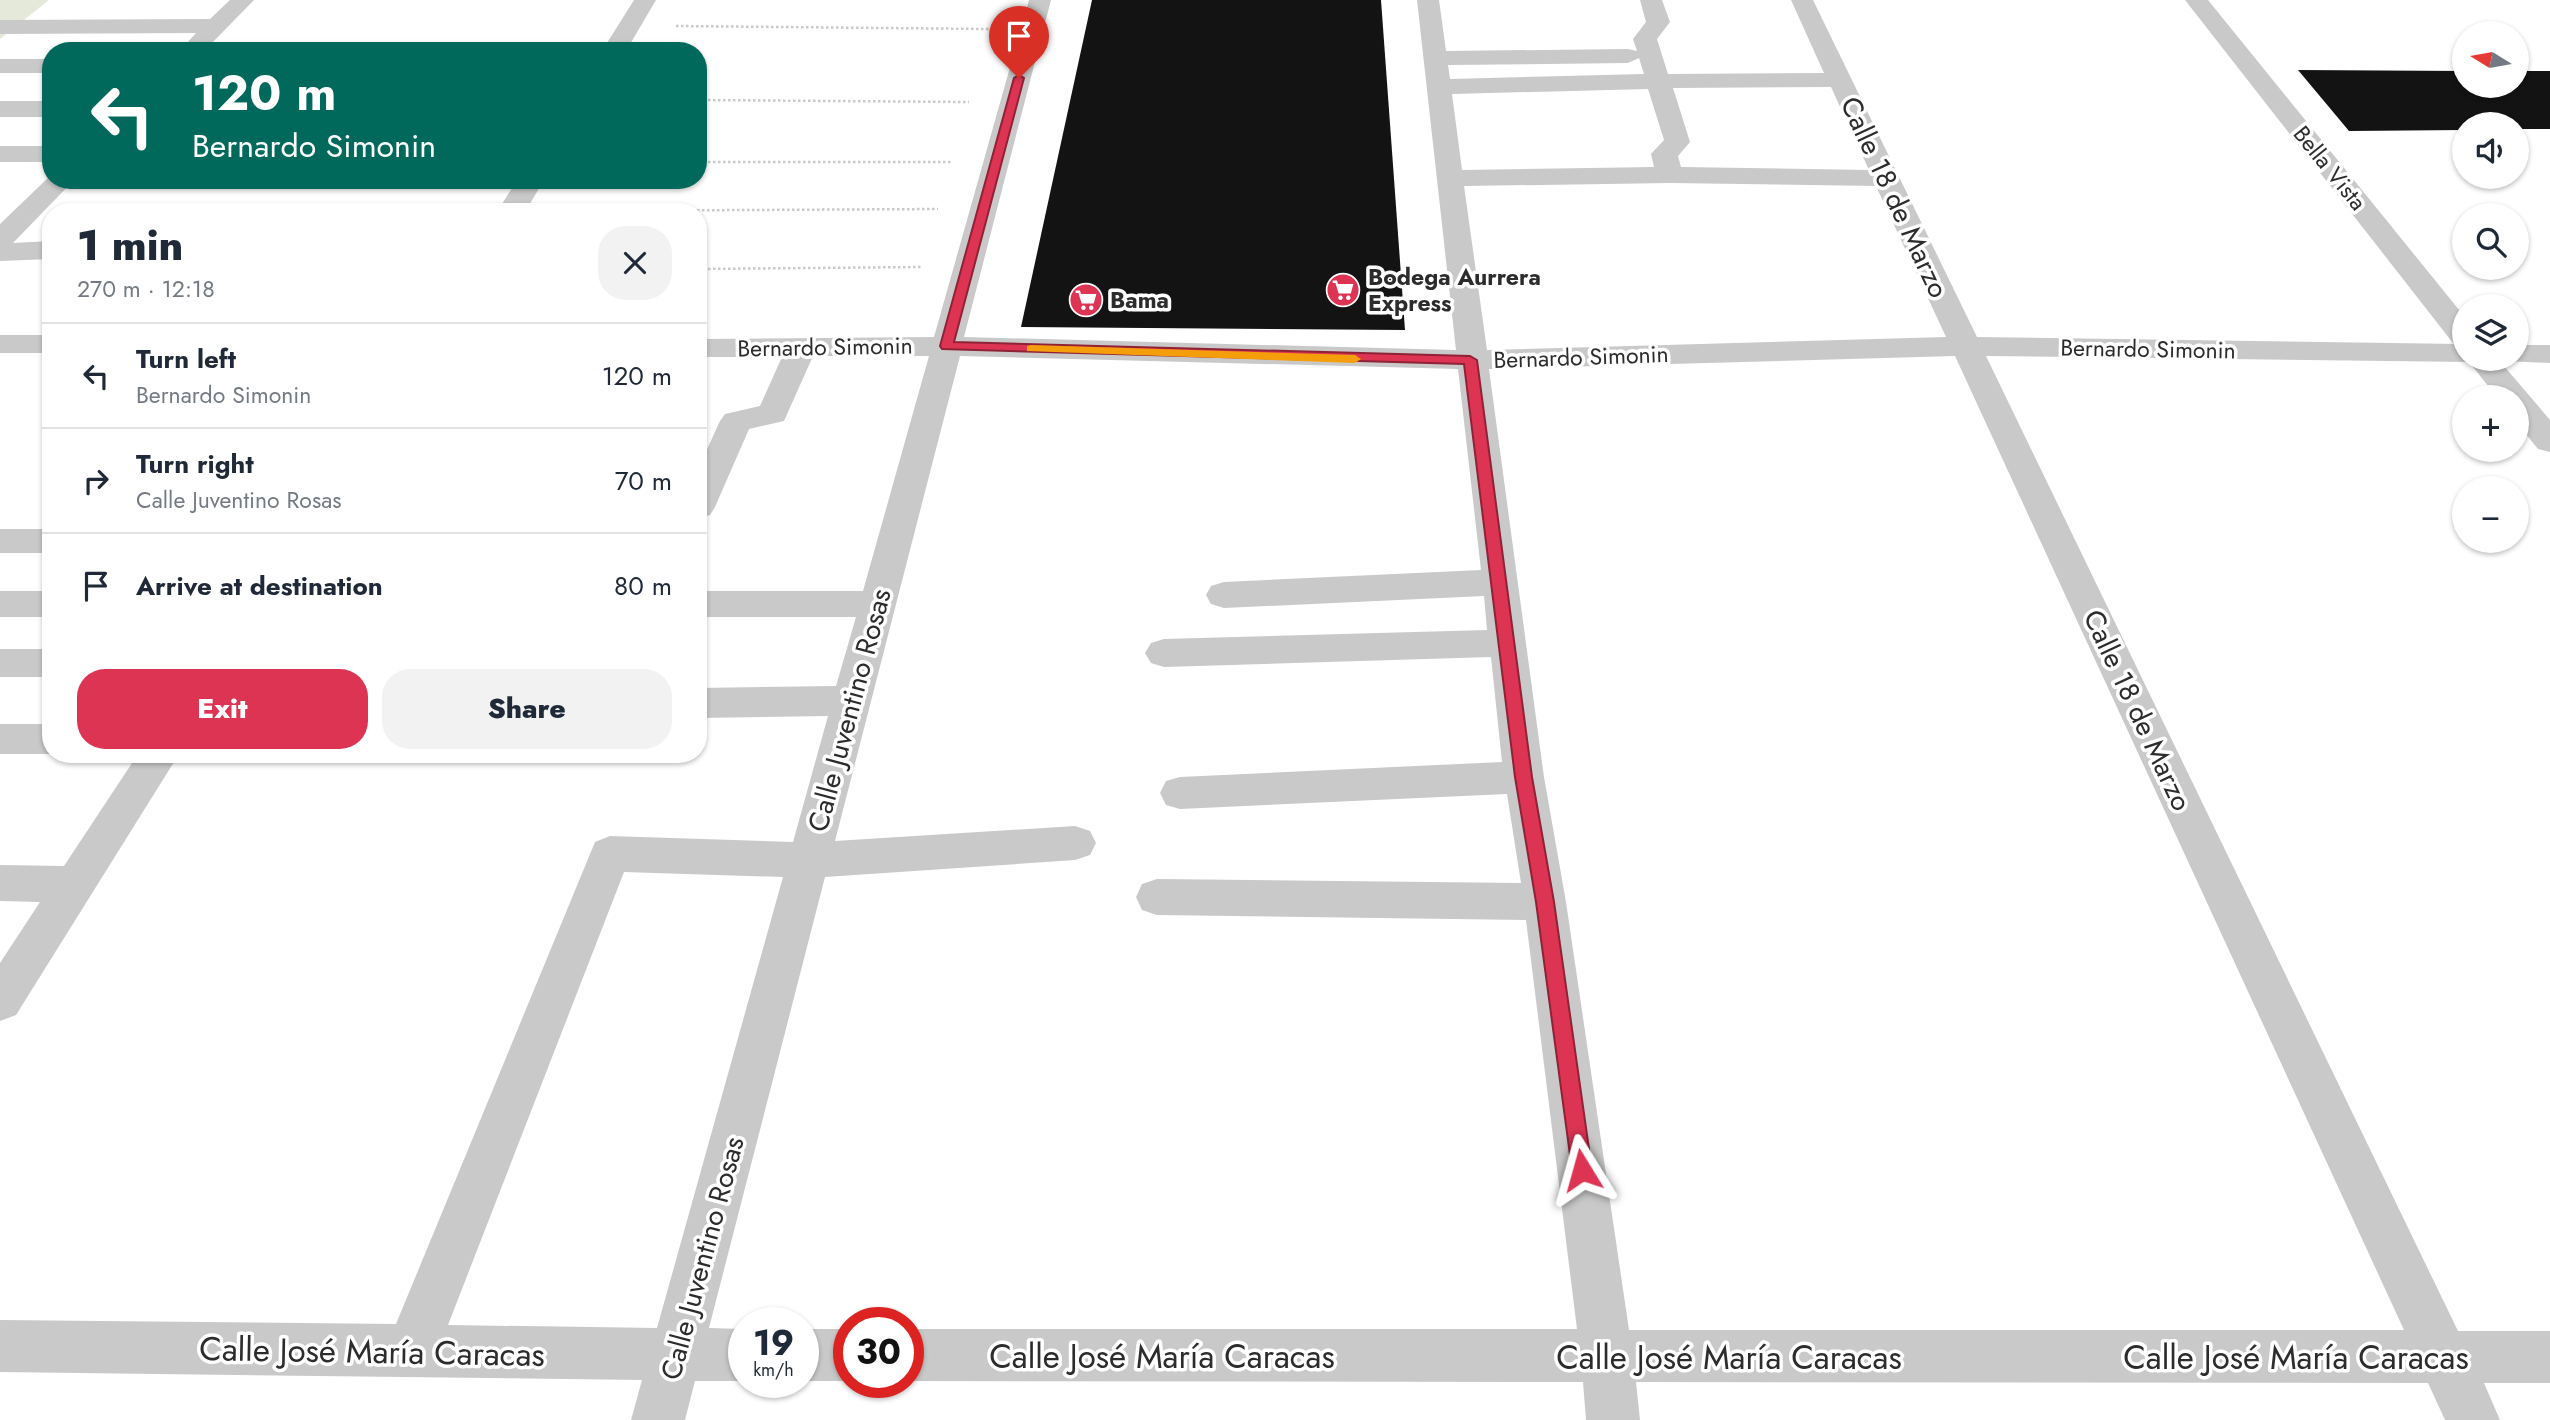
<!DOCTYPE html>
<meta charset="utf-8">
<style>
body{margin:0;font-family:Jost,sans-serif;background:#f2f2f3;color:#1f2937;height:100vh;display:flex;flex-direction:column;font-size:26px;white-space:nowrap}
*{box-sizing:border-box;margin:0}
p{font-size:23px;color:#747a83}
.icon{flex:none;width:38px;height:38px;fill:none;stroke:currentColor;stroke-width:2;stroke-linecap:round;stroke-linejoin:round}
.map{position:relative;flex:1;overflow:hidden}
.drawer{position:absolute;left:42px;top:203px;width:665px;height:560px;display:flex;flex-direction:column;background:#fff;border-radius:28px;box-shadow:0 2px 5px #0004}
.drawer>*{flex:none}
.guide{position:absolute;left:42px;top:42px;width:665px;height:147px;border-radius:28px;box-shadow:0 2px 5px #0004;background:#00695c;color:#fff;overflow:hidden}
.needle{width:46px;rotate:281deg}
.fabs{position:absolute;left:2452px;top:21px;display:grid;gap:14px}
.fabs a{display:grid;place-items:center;width:77px;height:77px;border-radius:50%;background:#fff;box-shadow:0 2px 5px #0004;font-size:35px}
.speed{position:absolute;left:728px;top:1307px;display:flex;gap:14px;font-size:35px;font-weight:700;text-align:center}
.speed>*{display:grid;place-content:center;width:91px;height:91px;border-radius:50%;background:#fff;box-shadow:0 2px 5px #0004;line-height:1}
.speed small{font-size:18px;font-weight:400}
.speed .limit{border:10px solid #d22;background:#fff;color:#111}
.pin{position:absolute;display:grid;place-items:center;width:60px;height:60px;color:#fff;margin:-72px -30px;border-radius:50% 50% 50% 0;rotate:-45deg;box-shadow:0 0 7px #0007}
.pin .icon{rotate:45deg}
.me{position:absolute;width:77px;margin:-38px;rotate:352deg;stroke-linejoin:round;filter:drop-shadow(0 0 5px #0008)}
.turn{display:flex;align-items:center;gap:24px;height:147px;padding:0 35px;font-size:32px}
.turn .icon{width:91px;height:91px;stroke-width:2.5}
.turn b{display:block;font-size:49px;line-height:60px}
.round{display:grid;place-items:center;flex:none;width:74px;height:74px;border-radius:28px;background:#f2f2f3}
.headline{display:flex;align-items:center;justify-content:space-between;height:119px;padding:0 35px}
h1{font-size:42px;font-weight:800;line-height:52px}
.cta{display:flex;gap:14px;margin-top:auto;padding:14px 35px}
.cta a{flex:1;height:80px;border-radius:28px;background:#dd3453;color:#fff;font-size:28px;font-weight:800;line-height:80px;text-align:center}
.cta a+a{background:#f2f2f3;color:#1f2937}
ul{padding:0;list-style:none}
li{display:flex;align-items:center;gap:21px;height:105px;padding:0 35px;border-top:2px solid #e0e1e3}
li div{flex:1}
li b{display:block;font-size:26px}
li em{font-style:normal}
.map>svg:first-child{display:block}
</style>
<div class="map">
<svg width="2550" height="1420" viewBox="0 0 2550 1420">
<rect width="100%" height="100%" fill="#fff"/>
<polygon fill="#e4e9d9" points="0,0 49,0 0,39"/>
<g fill="#131313">
<polygon points="1092,0 1381,0 1405,330 1021,327"/>
<polygon points="2298,70 2464,71 2464,86 2516,86 2516,71 2550,71 2550,129 2516,129 2516,124 2464,124 2464,130 2349,131"/>
</g>
<g fill="none" stroke-linecap="round" stroke-linejoin="round">
<g stroke="#c9c9c9" stroke-width="2.5" stroke-dasharray="2.5 2.5" stroke-linecap="butt">
<polyline points="676,26 989,29"/>
<polyline points="698,100 969,102"/>
<polyline points="698,162 953,162"/>
<polyline points="562,211 938,209"/>
<polyline points="698,269 922,267"/>
</g>
<g fill="#c9c9c9" fill-rule="evenodd">
<polygon points="230,0 254,0 206,49 190,49 186,44 196,33 0,34 0,20 210,19"/>
<polygon points="634,0 656,0 626,51 602,51"/>
<path d="M1029,0h22l-87,337 492,13 -39,-350h22l7,51 182,-2 9,2 -4,-12 13,-17 -6,-22h22l8,22 -13,17 11,35 156,-1 -33,-73h22l164,337 484,7 -8,-1 -268,-343h23l256,316v43h34l52,61v32l-12,-3 -22,-27v-25h-19l-28,-35 -483,-6 472,975h92v52h-66l16,37h-55l-17,-37 -792,-1 4,38h-54l-3,-38 -675,-1v-52h669l-51,-409 -369,-5 -15,-5 -6,-13 6,-13 15,-5 364,4 -14,-89 -327,15 -14,-4 -6,-12 6,-12 14,-4 322,-15 -11,-105 -327,10 -13,-4 -6,-10 6,-10 13,-4 323,-9 -3,-34 -260,12 -13,-4 -5,-9 5,-9 13,-4 257,-12 -23,-201 -498,-13 -125,485 240,-15 15,5 6,12 -6,12 -15,5 -250,17 -116,451 35,1v52h-49l-10,39h-54l11,-40 -642,-8v-52l396,4 199,-482 15,-6 183,6 35,-126 -130,2v-30l138,-2 20,-69h-158v-26h165l66,-235h-116l-29,65 -35,8 -34,78 -5,8 -12,4v-50l22,-48 5,-7 35,-8 22,-49h-84v-18l236,-2zM1639,58l5,16 -194,5 -2,-14 180,-2zM1831,87l38,83 -188,-3 -3,-11 12,-14 -17,-54zM1648,89l16,51 -13,14 3,13 -192,3 -10,-76zM1670,183l206,3 70,151 -459,13 -23,-164zM1955,356l449,974h-775l-63,-428 -22,-125 -55,-408zM624,872l159,5 -126,451 -209,-3z"/>
<rect x="0" y="59" width="51" height="14"/>
<rect x="0" y="101" width="51" height="16"/>
<rect x="0" y="146" width="51" height="16"/>
<polygon points="51,175 51,180 74,180 13,243 51,241 51,259 0,261 0,224"/>
<polygon points="517,180 544,180 525,212 497,212"/>
<rect x="0" y="335" width="51" height="18"/>
<polygon points="2516,345 2550,345 2550,363 2505,361 2516,359"/>
<rect x="0" y="529" width="51" height="24"/>
<rect x="0" y="591" width="51" height="26"/>
<rect x="0" y="649" width="51" height="28"/>
<polygon points="0,724 51,724 52,754 0,754"/>
<polygon points="138,754 179,754 16,1015 0,1021 0,963 40,902 0,901 0,865 64,866"/>
<rect x="803" y="1329" width="46" height="52"/>
</g>
</g>
<polygon fill="#dd3453" stroke="#902236" stroke-width="2" points="1019,75 1024,78 954,342 1470,356 1477,360 1532,777 1554,902 1592,1170 1589,1177 1582,1180 1575,1177 1572,1170 1536,902 1515,777 1464,364 942,349 940,346 1014,78"/>
<polygon fill="#f59e0b" points="1031,345 1355,355 1361,359 1355,363 1027,351 1027,346"/>
<defs>
<symbol id="supermarket-disc" viewBox="-11 -11 22 22"><circle r="9.5" fill="#dd3453" stroke="#fff"/><path d="M-6-5.5h2.5l.6 2H6L4.5 2H-2.5L-4.4-4H-6ZM-1.5 3.2a1.3 1.3 0 1 0 .1 0ZM3 3.2a1.3 1.3 0 1 0 .1 0Z" fill="#fff"/></symbol>
</defs>
<g fill-rule="evenodd">
<use href="#supermarket-disc" x="1324" y="271" width="38" height="38"/>
<use href="#supermarket-disc" x="1067" y="281" width="38" height="38"/>
</g>
<g text-anchor="middle" stroke-width="7" stroke-linejoin="round" paint-order="stroke">
<g font-size="23" fill="#2c2c2c" stroke="#fff">
<text transform="translate(2330 168) rotate(51)" y="8">Bella Vista</text>
<text transform="translate(825 347) rotate(-1)" y="8">Bernardo Simonin</text>
<text transform="translate(2148 349) rotate(1)" y="8">Bernardo Simonin</text>
<text transform="translate(1581 357) rotate(-2)" y="8">Bernardo Simonin</text>
</g>
<g font-size="23" font-weight="bold" fill="#2c2c2c" stroke="#fff" text-anchor="start">
<text x="1368" y="285">Bodega Aurrera<tspan x="1368" dy="26">Express</tspan></text>
<text x="1110" y="308">Bama</text>
</g>
<g font-size="28" fill="#2c2c2c" stroke="#fff">
<text transform="translate(1895 197) rotate(65)" y="10">Calle 18 de Marzo</text>
<text transform="translate(849 710) rotate(-75)" y="10">Calle Juventino Rosas</text>
<text transform="translate(2138 710) rotate(65)" y="10">Calle 18 de Marzo</text>
<text transform="translate(702 1258) rotate(-75)" y="10">Calle Juventino Rosas</text>
</g>
<g font-size="33" fill="#2c2c2c" stroke="#fff">
<text transform="translate(372 1351) rotate(1)" y="12">Calle José María Caracas</text>
<text x="1162" y="1368">Calle José María Caracas</text>
<text x="1729" y="1369">Calle José María Caracas</text>
<text x="2296" y="1369">Calle José María Caracas</text>
</g>
</g>
</svg>
<div class="fabs">
<a><svg class="needle" viewBox="-14 -14 28 28"><path d="M0-13l5 13h-10z" fill="#e53935"/><path d="M0 13l5-13h-10z" fill="#747a83"/></svg></a>
<a><svg class="icon" aria-label="sound" viewBox="0 0 24 24"><path d="M4 9h4l5-4v14l-5-4H4zM17 9q2 3 0 6"/></svg></a>
<a><svg class="icon" aria-label="search" viewBox="0 0 24 24"><circle cx="10" cy="10" r="6"/><path d="M15 15l6 6"/></svg></a>
<a><svg class="icon" aria-label="layers" viewBox="0 0 24 24"><path d="M12 4l9 5-9 5-9-5zM3 14l9 5 9-5"/></svg></a>
<a>+</a>
<a>−</a>
</div>
<div class="speed"><div>19<small>km/h</small></div><div class="limit">30</div></div>
<div class="pin" style="left:1019px;top:78px;background:#d93025"><svg class="icon" aria-label="arrive" viewBox="0 0 24 24"><path d="M6 21V4h12l-3 4 3 4H6"/></svg></div>
<svg class="me" style="left:1582px;top:1170px" viewBox="-20 -20 40 40"><path d="M0-17L14 15 0 8-14 15z" fill="#dd3453" stroke="#fff" stroke-width="4"/></svg>
<div class="guide">
<div class="turn"><svg class="icon" aria-label="left" viewBox="0 0 24 24"><path d="M17 20v-9H6M10 6l-5 5 5 5"/></svg><div><b>120 m</b>Bernardo Simonin</div></div>
</div>
<section class="drawer">
<div class="headline"><div><h1>1 min</h1><p>270 m · 12:18</p></div><a class="round"><svg class="icon" aria-label="close" viewBox="0 0 24 24"><path d="M6 6l12 12M18 6L6 18"/></svg></a></div>
<ul>
<li><svg class="icon" aria-label="left" viewBox="0 0 24 24"><path d="M17 20v-9H6M10 6l-5 5 5 5"/></svg><div><b>Turn left</b><p>Bernardo Simonin</p></div><em>120 m</em></li>
<li><svg class="icon" aria-label="right" viewBox="0 0 24 24"><path d="M7 20v-9h11M14 6l5 5-5 5"/></svg><div><b>Turn right</b><p>Calle Juventino Rosas</p></div><em>70 m</em></li>
<li><svg class="icon" aria-label="arrive" viewBox="0 0 24 24"><path d="M6 21V4h12l-3 4 3 4H6"/></svg><div><b>Arrive at destination</b></div><em>80 m</em></li>
</ul>
<div class="cta"><a>Exit</a><a>Share</a></div>
</section>
</div>
